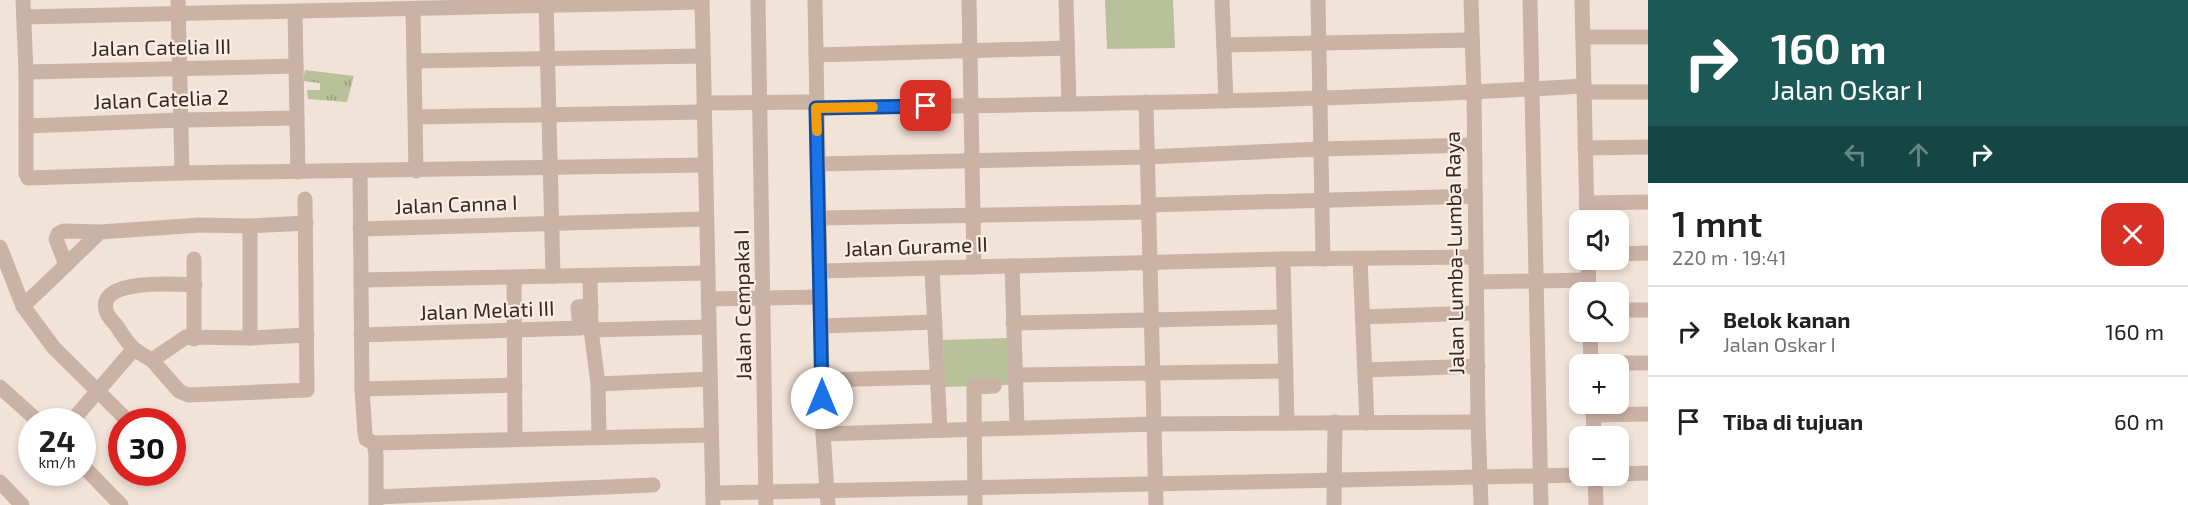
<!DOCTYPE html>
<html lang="id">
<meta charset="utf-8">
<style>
body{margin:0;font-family:"Exo 2",sans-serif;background:#f6f6f6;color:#202124;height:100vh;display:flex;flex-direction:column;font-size:22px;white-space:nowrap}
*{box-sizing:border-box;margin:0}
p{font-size:20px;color:#757577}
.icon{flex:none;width:33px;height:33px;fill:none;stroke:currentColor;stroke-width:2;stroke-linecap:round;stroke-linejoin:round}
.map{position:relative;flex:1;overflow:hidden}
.drawer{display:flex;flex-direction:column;background:#fff;width:540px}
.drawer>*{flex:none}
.top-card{background:#1b5856;color:#fff;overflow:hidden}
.controls{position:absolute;left:1569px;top:210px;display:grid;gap:12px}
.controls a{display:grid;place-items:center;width:60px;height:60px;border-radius:12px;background:#fff;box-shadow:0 3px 9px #0003;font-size:30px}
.speed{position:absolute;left:18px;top:408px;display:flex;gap:12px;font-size:30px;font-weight:700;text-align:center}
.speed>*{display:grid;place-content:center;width:78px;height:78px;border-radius:50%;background:#fff;box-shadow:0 3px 9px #0003;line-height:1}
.speed small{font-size:15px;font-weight:400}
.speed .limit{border:9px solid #d22;background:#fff;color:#111}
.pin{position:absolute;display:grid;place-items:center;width:51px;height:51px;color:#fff;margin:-26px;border-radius:12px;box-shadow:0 3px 9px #0006}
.me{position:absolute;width:66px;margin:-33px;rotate:0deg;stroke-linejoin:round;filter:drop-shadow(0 0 4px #0008)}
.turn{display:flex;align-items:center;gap:21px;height:126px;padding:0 24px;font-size:27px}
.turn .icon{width:78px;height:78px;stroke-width:2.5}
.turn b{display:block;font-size:42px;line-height:51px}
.lanes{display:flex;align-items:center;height:57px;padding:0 24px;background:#0003;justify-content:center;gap:30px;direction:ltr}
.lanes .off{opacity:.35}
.round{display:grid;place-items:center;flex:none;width:63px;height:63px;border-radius:18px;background:#f6f6f6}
.head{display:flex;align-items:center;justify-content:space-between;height:102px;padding:0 24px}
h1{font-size:36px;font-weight:600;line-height:45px}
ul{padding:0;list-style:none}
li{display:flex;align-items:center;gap:18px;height:90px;padding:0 24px;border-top:2px solid #e0e0e0}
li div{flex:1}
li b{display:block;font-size:22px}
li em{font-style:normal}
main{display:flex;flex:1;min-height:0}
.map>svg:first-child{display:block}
</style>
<main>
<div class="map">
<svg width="1648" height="505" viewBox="0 0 1648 505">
<defs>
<pattern id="grass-tufts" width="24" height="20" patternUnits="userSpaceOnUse" patternTransform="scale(1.5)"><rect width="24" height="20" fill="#b8c199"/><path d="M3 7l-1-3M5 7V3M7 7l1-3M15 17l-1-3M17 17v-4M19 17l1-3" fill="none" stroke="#969d7d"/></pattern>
</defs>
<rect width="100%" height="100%" fill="#f2e3d9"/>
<polygon fill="url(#grass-tufts)" points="305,70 354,76 347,102 308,99 307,90 320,90 320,83 303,81"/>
<g fill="#b8c199">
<polygon points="1105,0 1173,0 1175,48 1107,49"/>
<polygon points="1007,338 1009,385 945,387 943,340"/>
</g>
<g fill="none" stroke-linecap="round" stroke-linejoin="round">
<g stroke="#cab2a5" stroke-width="15">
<polyline points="23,0 26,72 26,174 28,178 182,173 704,165"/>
<polyline points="178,0 182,173"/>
<polyline points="546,0 553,276"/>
<polyline points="702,0 713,505"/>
<polyline points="758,0 766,505"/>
<polyline points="815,0 823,434 828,505"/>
<polyline points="969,0 974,267"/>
<polyline points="1066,0 1069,104"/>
<polyline points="1222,0 1226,101"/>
<polyline points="1318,0 1323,259"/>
<polyline points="1471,0 1474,93 1478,422 1481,505"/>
<polyline points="1530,0 1541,505"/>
<polyline points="1582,0 1587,220"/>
<polyline points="413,10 416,171"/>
<polyline points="295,12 298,172"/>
<polyline points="24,17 702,2"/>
<polyline points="1583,37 1648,37"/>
<polyline points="1224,45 1472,40"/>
<polyline points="816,55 1067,48"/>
<polyline points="414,61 703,56"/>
<polyline points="26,72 296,66"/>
<polyline points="1584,92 1648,92"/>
<polyline points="1146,102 1156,505"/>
<polyline points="704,103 806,102 812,103 816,108"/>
<path d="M816,108c256,-4 512,-6 767,-22"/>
<polyline points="415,117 704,112"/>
<polyline points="27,126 180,120 297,118"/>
<polyline points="1585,148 1648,147"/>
<polyline points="817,164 1147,157 1321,149 1474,145"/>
<polyline points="360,171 362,389 365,434 366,439 374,443 376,455 376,505"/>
<polyline points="1586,203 1648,202"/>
<polyline points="1149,205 1475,196"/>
<polyline points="819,218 1149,212"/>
<polyline points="360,229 705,219"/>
<polyline points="100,232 66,265 56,239 58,234 64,231 100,232 200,225 250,226 306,223"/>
<polyline points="0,247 23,306"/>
<polyline points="1618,254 1648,253"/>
<polyline points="1283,259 1287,423"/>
<polyline points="1360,259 1367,423"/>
<polyline points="1588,260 1589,292"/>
<polyline points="66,265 23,306 54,348 129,422"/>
<polyline points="1012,266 1017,427"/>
<polyline points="932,269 940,430"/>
<polyline points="820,271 1283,259 1476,257"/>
<polyline points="590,276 591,330 598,384 599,437"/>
<polyline points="514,277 515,439"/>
<polyline points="361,280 707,273"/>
<polyline points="1477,282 1588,280"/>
<path d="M195,285c-19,-1 -97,-7 -89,25 1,5 6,11 10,15 13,20 15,24 36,35l34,-23 64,1 57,-3"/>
<polyline points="708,299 820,297"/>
<polyline points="1618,310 1648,310"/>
<polyline points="1362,317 1477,313"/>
<polyline points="1013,323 1284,317"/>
<polyline points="822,326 935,322"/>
<polyline points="591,330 708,327"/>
<polyline points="1590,332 1591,364"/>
<polyline points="361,335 580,328 578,307 591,306"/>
<polyline points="250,338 250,226"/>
<polyline points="194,339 194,259"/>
<polyline points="152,360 179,391 188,395 307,390 305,199"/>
<polyline points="1591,363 1648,363"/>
<polyline points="1365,370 1478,366"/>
<polyline points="1015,375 1286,371"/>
<polyline points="822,380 937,377"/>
<polyline points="598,384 710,379"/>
<polyline points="0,387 39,422"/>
<polyline points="362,389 515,385"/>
<polyline points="1593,404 1594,436"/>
<polyline points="1593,415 1648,414"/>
<polyline points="71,422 133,350"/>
<polyline points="823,434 1154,424 1478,422"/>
<polyline points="374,443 711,435"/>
<polyline points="82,465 121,505"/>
<polyline points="1618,474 1648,473"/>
<polyline points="1595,476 1596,505"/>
<polyline points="0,482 22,505"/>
<polyline points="713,493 1580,475"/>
<polyline points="376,497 653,485"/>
<polyline points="975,505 974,389 975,387 994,386"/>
<polyline points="1334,505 1335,422"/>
</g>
</g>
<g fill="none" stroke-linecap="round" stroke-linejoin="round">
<defs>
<polyline id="route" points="822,398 816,108 926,106"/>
</defs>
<use href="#route" stroke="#114b97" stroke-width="15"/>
<use href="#route" stroke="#1a73e8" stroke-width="10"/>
<polyline stroke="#f59e0b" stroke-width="10" points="817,131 816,108 873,107"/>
</g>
<g text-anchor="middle" stroke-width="4.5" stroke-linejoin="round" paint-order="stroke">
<g font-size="21" fill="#362926" stroke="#faeee5">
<text transform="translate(161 48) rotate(-1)" y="7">Jalan Catelia III</text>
<text transform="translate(161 100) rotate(-2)" y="7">Jalan Catelia 2</text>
<text transform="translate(456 205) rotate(-2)" y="7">Jalan Canna I</text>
<text transform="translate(916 247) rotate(-2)" y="7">Jalan Gurame II</text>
<text transform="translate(1455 253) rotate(-91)" y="7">Jalan Lumba-Lumba Raya</text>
<text transform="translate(743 305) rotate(-91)" y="7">Jalan Cempaka I</text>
<text transform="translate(487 311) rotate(-2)" y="7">Jalan Melati III</text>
</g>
</g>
</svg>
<div class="controls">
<a><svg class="icon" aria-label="sound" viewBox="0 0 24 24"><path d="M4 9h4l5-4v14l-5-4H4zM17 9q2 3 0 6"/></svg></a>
<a><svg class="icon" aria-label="search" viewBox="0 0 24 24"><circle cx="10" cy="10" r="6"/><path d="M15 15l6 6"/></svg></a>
<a>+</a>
<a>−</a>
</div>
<div class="speed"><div>24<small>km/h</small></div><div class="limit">30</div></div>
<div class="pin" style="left:926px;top:106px;background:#d93025"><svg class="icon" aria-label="arrive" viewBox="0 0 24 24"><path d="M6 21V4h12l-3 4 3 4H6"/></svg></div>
<svg class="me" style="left:822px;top:398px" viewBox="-20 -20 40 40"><circle r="19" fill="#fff"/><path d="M0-13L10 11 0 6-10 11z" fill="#1a73e8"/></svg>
</div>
<section class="drawer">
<div class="top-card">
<div class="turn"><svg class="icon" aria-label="right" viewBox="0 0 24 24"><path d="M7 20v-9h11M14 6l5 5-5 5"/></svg><div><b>160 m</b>Jalan Oskar I</div></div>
<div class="lanes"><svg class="icon off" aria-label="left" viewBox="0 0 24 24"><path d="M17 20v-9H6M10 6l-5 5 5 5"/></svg><svg class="icon off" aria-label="ahead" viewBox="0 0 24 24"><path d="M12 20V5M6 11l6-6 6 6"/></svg><svg class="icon" aria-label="right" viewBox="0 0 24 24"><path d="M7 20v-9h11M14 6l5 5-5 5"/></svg></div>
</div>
<div class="head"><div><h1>1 mnt</h1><p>220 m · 19:41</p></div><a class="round" style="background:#d93025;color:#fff"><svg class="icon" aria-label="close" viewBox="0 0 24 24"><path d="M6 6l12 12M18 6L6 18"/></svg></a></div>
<ul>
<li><svg class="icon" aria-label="right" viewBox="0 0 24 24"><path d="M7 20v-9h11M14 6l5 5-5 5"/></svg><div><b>Belok kanan</b><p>Jalan Oskar I</p></div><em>160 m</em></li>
<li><svg class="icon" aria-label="arrive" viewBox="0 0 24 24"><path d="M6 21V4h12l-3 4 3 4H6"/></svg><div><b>Tiba di tujuan</b></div><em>60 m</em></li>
</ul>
</section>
</main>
